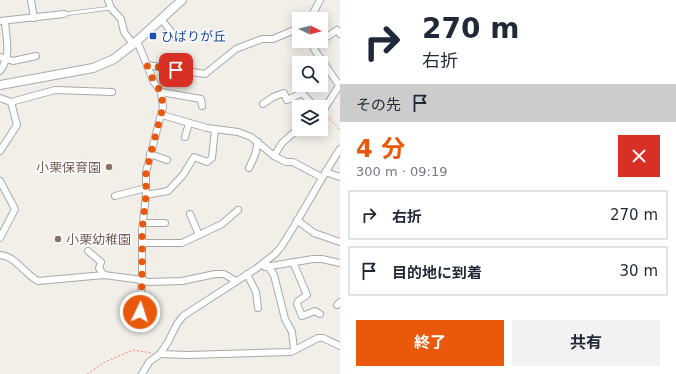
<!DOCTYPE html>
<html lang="ja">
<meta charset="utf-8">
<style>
body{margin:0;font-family:"DejaVu Sans","Noto Sans JP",sans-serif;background:#f2f2f3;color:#1f2937;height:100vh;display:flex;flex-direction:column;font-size:15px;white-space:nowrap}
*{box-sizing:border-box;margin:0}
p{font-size:13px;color:#747a83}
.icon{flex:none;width:22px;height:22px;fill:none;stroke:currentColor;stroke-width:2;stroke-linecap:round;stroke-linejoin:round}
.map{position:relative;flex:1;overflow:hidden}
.panel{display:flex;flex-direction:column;background:#fff;width:336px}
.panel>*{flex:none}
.hud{background:#fff;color:#1f2937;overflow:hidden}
.needle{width:26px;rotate:96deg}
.controls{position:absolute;left:292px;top:12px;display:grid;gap:8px}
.controls a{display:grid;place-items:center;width:36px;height:36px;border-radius:0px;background:#fff;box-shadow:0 2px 10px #0003;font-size:20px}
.pin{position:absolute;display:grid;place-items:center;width:34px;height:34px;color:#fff;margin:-17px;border-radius:8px;box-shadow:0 2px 6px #0006}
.me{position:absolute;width:44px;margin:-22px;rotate:4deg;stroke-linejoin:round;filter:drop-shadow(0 0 3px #0008)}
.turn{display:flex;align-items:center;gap:14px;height:84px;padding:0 16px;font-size:18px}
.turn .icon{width:52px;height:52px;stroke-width:2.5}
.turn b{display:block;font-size:28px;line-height:34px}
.then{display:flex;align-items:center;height:38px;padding:0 16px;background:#0003;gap:8px;font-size:15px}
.round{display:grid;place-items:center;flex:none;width:42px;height:42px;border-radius:0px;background:#f2f2f3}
.head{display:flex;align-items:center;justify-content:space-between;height:68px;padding:0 16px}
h1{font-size:24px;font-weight:700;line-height:30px;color:#ea580c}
.action{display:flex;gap:8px;margin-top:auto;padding:8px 16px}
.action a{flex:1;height:46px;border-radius:0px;background:#ea580c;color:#fff;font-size:16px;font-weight:700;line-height:46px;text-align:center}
.action a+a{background:#f2f2f3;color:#1f2937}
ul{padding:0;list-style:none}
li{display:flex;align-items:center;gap:12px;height:50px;margin:0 8px 6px;padding:0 8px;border:2px solid #e0e1e3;border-radius:0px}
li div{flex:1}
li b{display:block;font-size:15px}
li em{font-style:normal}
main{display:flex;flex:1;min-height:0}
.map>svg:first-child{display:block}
</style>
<main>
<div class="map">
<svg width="340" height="374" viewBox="0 0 340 374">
<rect width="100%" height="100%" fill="#f2efe9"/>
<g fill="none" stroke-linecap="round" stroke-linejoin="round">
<defs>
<polyline id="service" points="64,14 111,8"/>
<g id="minor">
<polyline points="31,0 34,18"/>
<polyline points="108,0 111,8 121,19 124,32 133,44"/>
<polyline points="161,19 177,39"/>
<polyline points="310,19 320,0"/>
<polyline points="0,21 64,14"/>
<polyline points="137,41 154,82 161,92 163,107 146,172 146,195 142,231 142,280 140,312"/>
<polyline points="0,57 13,61 36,56"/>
<polyline points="147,65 205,74 236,49 262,39 273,39 299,28"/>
<path d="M0,71c12,-16 6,-31 5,-50"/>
<polyline points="297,76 299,83"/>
<polyline points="300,85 302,93 315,107"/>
<polyline points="339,85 314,49 318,43 337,30 340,34"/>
<polyline points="161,92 201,99 202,106"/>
<polyline points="0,98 11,102 17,125 0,151"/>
<polyline points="11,102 55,90 112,92"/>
<polyline points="263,104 273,97 284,93 287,100 302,93"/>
<polyline points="321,111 323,111 340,84"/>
<polyline points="162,115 207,128 238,132 251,137 274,156 286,162 293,162 321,177"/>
<polyline points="185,137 189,123"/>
<polyline points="150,154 167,160"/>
<polyline points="274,156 282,143 299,128"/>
<polyline points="249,168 255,155 258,142"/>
<polyline points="325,172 340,177"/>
<polyline points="0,181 15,209 0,238"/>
<polyline points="146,195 168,191 183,175 194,157 207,162 212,158 215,129"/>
<polyline points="115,196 146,188"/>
<polyline points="190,214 199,235"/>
<polyline points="297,220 314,233 340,242"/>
<polyline points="143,223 165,223"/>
<polyline points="143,243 182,243 222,224 238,210"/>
<polyline points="88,251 101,262 99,268 104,275"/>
<path d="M0,255c16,1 24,19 38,26l66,-6 38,5 6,2 34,-1 33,-7h9l12,7"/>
<polyline points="293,262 307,295 298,301 297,304 302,316 315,311 320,314"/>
<polyline points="268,266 274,275 285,319 292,332 294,349"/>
<polyline points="265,267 313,259 322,259 340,263"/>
<polyline points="247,274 256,292 258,308"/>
<polyline points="337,305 340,302"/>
<polyline points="160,354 188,355 291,352 318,338 323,338 340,346"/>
<path d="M142,374l7,-12 11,-8 8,-12 9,-18 6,-8 74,-48 18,-14 6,-7c21,-32 38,-66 59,-98"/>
</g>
<polyline id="tertiary" points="0,85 93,68 114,59 137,41 182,0"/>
</defs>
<use href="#service" stroke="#a9a9a9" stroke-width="4.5"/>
<use href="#minor" stroke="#a9a9a9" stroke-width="8"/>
<use href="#tertiary" stroke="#a9a9a9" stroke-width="10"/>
<g stroke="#fa8072" stroke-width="1" stroke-dasharray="2 2" stroke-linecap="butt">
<polyline points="327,116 340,130"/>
<polyline points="87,374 105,362 133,350 152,353"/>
</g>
<use href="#service" stroke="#fff" stroke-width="3"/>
<use href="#minor" stroke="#fff" stroke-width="6"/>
<use href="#tertiary" stroke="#fff" stroke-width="8"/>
</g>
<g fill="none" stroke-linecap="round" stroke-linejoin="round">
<polyline stroke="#ea580c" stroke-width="7" stroke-dasharray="0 12.6" points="140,312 142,280 142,231 146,195 146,172 163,107 161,92 154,82 147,65 176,70"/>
</g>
<rect fill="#1a4fb4" stroke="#fff" stroke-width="1.5" x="149" y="32" width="8" height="8" rx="2"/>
<g fill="#8d6e63" stroke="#fff" stroke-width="1.5">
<circle cx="109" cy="167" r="4"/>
<circle cx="58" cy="239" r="4"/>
</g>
<g text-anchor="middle" stroke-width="3" stroke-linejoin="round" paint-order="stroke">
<g font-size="13" fill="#164399" stroke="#fff" text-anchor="start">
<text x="161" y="41">ひばりが丘</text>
</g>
<g font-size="13" fill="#785e54" stroke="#fff" text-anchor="end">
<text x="101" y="172">小栗保育園</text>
<text x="66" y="244" text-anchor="start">小栗幼稚園</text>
</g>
</g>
</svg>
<div class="controls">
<a><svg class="needle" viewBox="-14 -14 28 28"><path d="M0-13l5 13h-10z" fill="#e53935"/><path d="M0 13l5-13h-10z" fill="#747a83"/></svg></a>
<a><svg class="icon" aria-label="search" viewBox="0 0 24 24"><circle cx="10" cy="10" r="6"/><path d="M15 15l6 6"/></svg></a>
<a><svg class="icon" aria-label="layers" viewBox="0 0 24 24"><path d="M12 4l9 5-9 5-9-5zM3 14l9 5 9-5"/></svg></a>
</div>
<div class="pin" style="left:176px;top:70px;background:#d93025"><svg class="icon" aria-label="arrive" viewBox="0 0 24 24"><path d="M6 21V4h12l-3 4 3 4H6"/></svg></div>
<svg class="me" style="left:140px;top:312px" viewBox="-20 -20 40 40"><circle r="17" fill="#ea580c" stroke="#fff" stroke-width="3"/><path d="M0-11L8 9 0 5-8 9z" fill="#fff"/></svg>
</div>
<section class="panel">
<div class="hud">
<div class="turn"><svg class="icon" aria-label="right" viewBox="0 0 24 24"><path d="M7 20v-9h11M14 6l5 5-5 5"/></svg><div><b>270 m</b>右折</div></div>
<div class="then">その先<svg class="icon" aria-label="arrive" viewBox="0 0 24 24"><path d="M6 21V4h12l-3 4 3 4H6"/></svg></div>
</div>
<div class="head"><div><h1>4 分</h1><p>300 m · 09:19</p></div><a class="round" style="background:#d93025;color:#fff"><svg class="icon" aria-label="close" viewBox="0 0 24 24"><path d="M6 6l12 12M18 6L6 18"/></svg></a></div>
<ul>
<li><svg class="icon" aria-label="right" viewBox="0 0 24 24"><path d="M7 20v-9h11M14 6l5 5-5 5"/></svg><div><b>右折</b></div><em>270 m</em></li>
<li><svg class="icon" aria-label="arrive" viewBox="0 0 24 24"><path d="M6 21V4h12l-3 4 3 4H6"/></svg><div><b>目的地に到着</b></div><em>30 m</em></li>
</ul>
<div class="action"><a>終了</a><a>共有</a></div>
</section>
</main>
